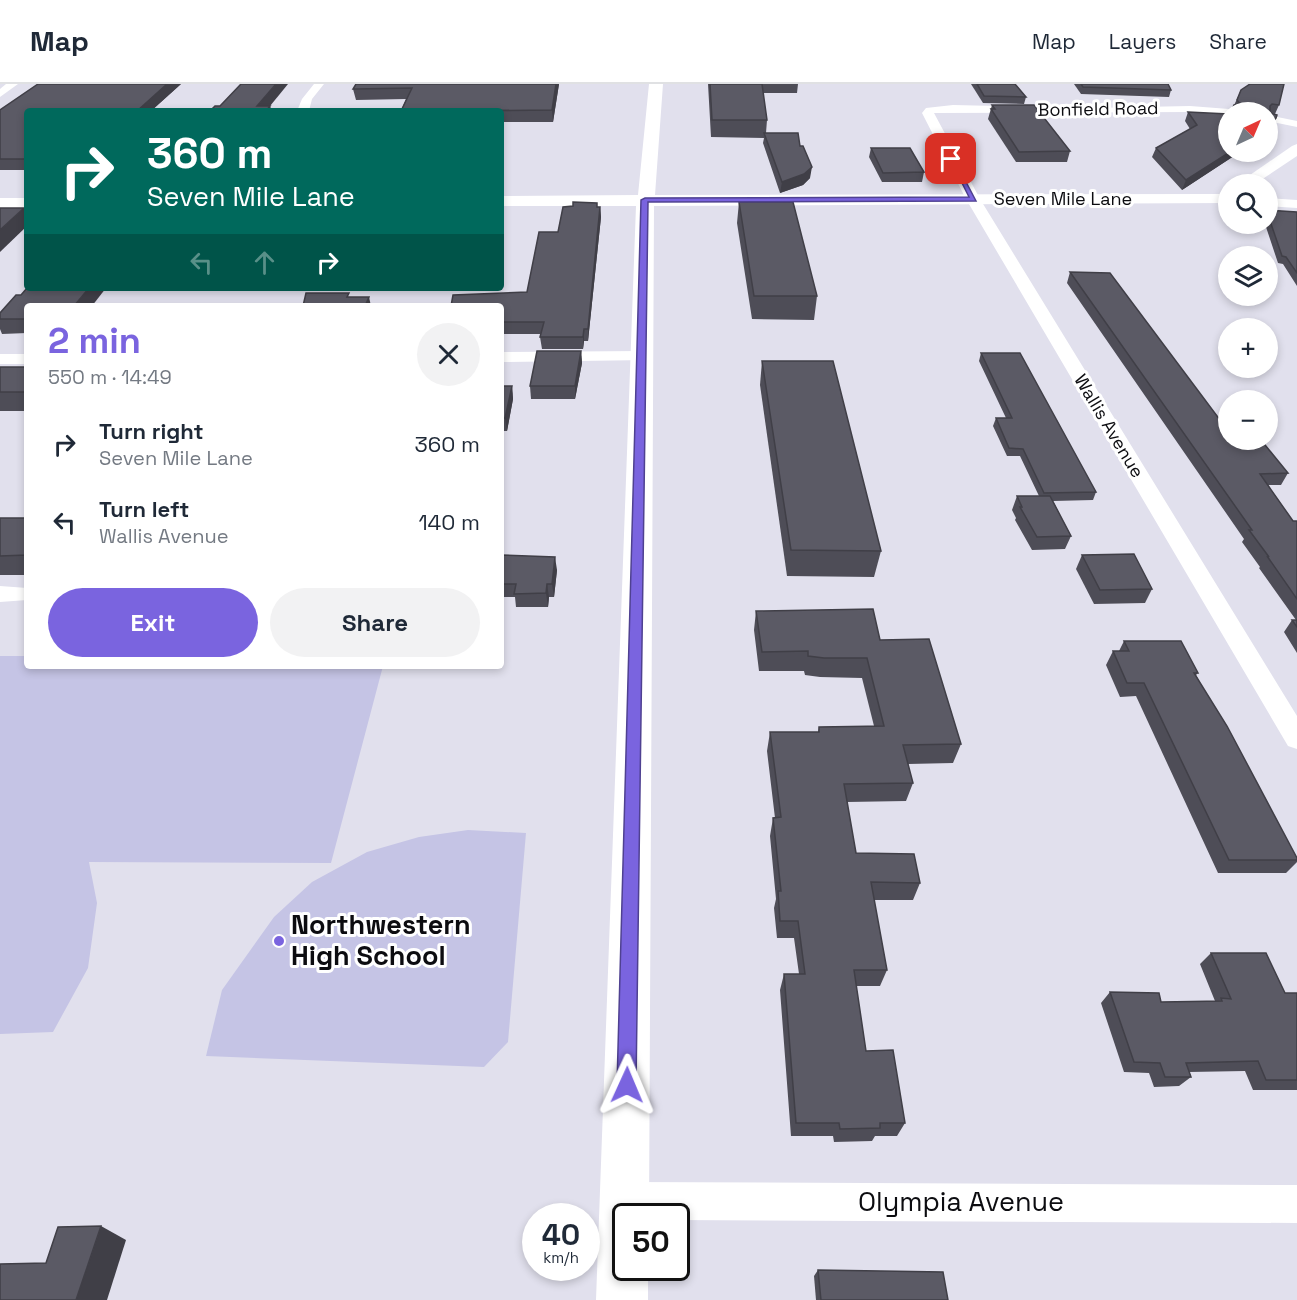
<!DOCTYPE html>
<meta charset="utf-8">
<style>
body{margin:0;font-family:"Space Grotesk",sans-serif;background:#f2f2f3;color:#1f2937;height:100vh;display:flex;flex-direction:column;font-size:22px;white-space:nowrap}
*{box-sizing:border-box;margin:0}
p{font-size:20px;color:#747a83}
.icon{flex:none;width:33px;height:33px;fill:none;stroke:currentColor;stroke-width:2;stroke-linecap:round;stroke-linejoin:round}
.map{position:relative;flex:1;overflow:hidden}
.sheet{position:absolute;left:24px;top:219px;width:480px;height:366px;display:flex;flex-direction:column;background:#fff;border-radius:6px;box-shadow:0 3px 9px #0003}
.sheet>*{flex:none}
.guide{position:absolute;left:24px;top:24px;width:480px;height:183px;border-radius:6px;box-shadow:0 3px 9px #0003;background:#00695c;color:#fff;overflow:hidden}
.needle{width:39px;rotate:44deg}
.buttons{position:absolute;left:1218px;top:18px;display:grid;gap:12px}
.buttons a{display:grid;place-items:center;width:60px;height:60px;border-radius:50%;background:#fff;box-shadow:0 3px 9px #0003;font-size:30px}
.speed{position:absolute;left:522px;top:1119px;display:flex;gap:12px;font-size:30px;font-weight:700;text-align:center}
.speed>*{display:grid;place-content:center;width:78px;height:78px;border-radius:50%;background:#fff;box-shadow:0 3px 9px #0003;line-height:1}
.speed small{font-size:15px;font-weight:400}
.speed .limit{border:3px solid #111;border-radius:9px;background:#fff;color:#111}
.pin{position:absolute;display:grid;place-items:center;width:51px;height:51px;color:#fff;margin:-26px;border-radius:12px;box-shadow:0 3px 9px #0006}
.me{position:absolute;width:66px;margin:-33px;rotate:1deg;stroke-linejoin:round;filter:drop-shadow(0 0 4px #0008)}
.turn{display:flex;align-items:center;gap:21px;height:126px;padding:0 24px;font-size:27px}
.turn .icon{width:78px;height:78px;stroke-width:2.5}
.turn b{display:block;font-size:42px;line-height:51px}
.lanes{display:flex;align-items:center;height:57px;padding:0 24px;background:#0003;justify-content:center;gap:30px;direction:ltr}
.lanes .off{opacity:.35}
.round{display:grid;place-items:center;flex:none;width:63px;height:63px;border-radius:32px;background:#f2f2f3}
.summary{display:flex;align-items:center;justify-content:space-between;height:102px;padding:0 24px}
h1{font-size:36px;font-weight:700;line-height:45px;color:#7a64df}
.cta{display:flex;gap:12px;margin-top:auto;padding:12px 24px}
.cta a{flex:1;height:69px;border-radius:36px;background:#7a64df;color:#fff;font-size:24px;font-weight:700;line-height:69px;text-align:center}
.cta a+a{background:#f2f2f3;color:#1f2937}
ul{padding:0;list-style:none}
li{display:flex;align-items:center;gap:18px;height:78px;padding:0 24px}
li div{flex:1}
li b{display:block;font-size:22px}
li em{font-style:normal}
header{display:flex;align-items:center;gap:36px;box-sizing:border-box;height:84px;padding:0 30px;background:#fff;border-bottom:2px solid #e0e1e3}
header strong{font-size:28px}
nav{display:flex;gap:33px;margin-inline-start:auto;font-size:21px}
.map>svg:first-child{display:block}
</style>
<header>
<strong>Map</strong>
<nav><a>Map</a><a>Layers</a><a>Share</a></nav>
</header>
<div class="map">
<svg width="1297" height="1216" viewBox="0 0 1297 1216">
<rect width="100%" height="100%" fill="#e1e0ed"/>
<g fill="#c5c4e5">
<polygon points="0,572 27,572 27,582 383,582 331,779 89,778 97,819 88,884 53,948 0,950"/>
<polygon points="468,746 526,749 508,958 484,983 206,972 222,906 274,833 312,798 367,768 419,753"/>
</g>
<g fill="none" stroke-linecap="round" stroke-linejoin="round">
<g fill="#fff" fill-rule="evenodd">
<polygon points="6,0 18,0 0,13 0,5"/>
<polygon points="314,0 324,0 312,15 309,27 297,27 302,15"/>
<polygon points="953,21 1092,24 1190,22 1229,25 1235,28 1228,28 1228,31 1190,28 934,29 980,115 1297,632 1297,665 1288,662 966,115 922,29 926,24"/>
<polygon points="1268,31 1297,37 1297,43 1268,37"/>
<polygon points="1268,114 1297,116 1297,124 1268,122"/>
<polygon points="642,267 648,268 651,272 648,276 501,278 501,268"/>
<rect x="0" y="270" width="27" height="10"/>
<polygon points="0,502 27,504 27,516 0,518"/>
<polygon points="624,1098 1297,1101 1297,1139 676,1136 676,1132 626,1132 624,1136 611,1130 605,1117 611,1104"/>
</g>
<g fill="#fff" fill-rule="evenodd">
<polygon points="649,0 663,0 655,111 1219,110 1228,106 1228,119 654,122 649,1132 626,1132 626,1184 648,1184 648,1216 596,1216 636,122 501,122 501,112 638,111"/>
<polygon points="1297,60 1297,72 1255,100 1237,100 1292,62"/>
<rect x="0" y="114" width="27" height="10"/>
</g>
</g>
<g fill="#4e4d57">
<polygon points="181,0 151,27 27,27 27,86 0,86 0,26"/>
<polygon points="559,0 553,38 501,38 501,27 401,27 406,15 356,16 353,5"/>
<polygon points="708,0 798,0 797,9 763,9 767,36 766,49 800,62 810,94 803,101 780,109 763,59 764,54 711,53"/>
<polygon points="971,0 1015,0 1026,13 1024,20 983,19"/>
<polygon points="1074,0 1168,0 1171,6 1169,13 1081,10"/>
<polygon points="1241,6 1279,21 1275,30 1270,29 1276,34 1272,43 1231,28"/>
<polygon points="992,21 1070,67 1067,78 1016,78 988,35"/>
<polygon points="1188,28 1228,68 1240,68 1182,106 1152,73 1156,64 1190,45 1185,37"/>
<polygon points="871,64 924,88 922,98 882,98 869,73"/>
<polygon points="739,118 817,212 814,236 752,235 737,139"/>
<polygon points="597,123 600,123 601,133 588,257 584,257 583,265 542,265 540,253 541,250 501,250 501,222 527,208 558,148"/>
<polygon points="1268,126 1297,128 1297,202 1283,180 1278,179 1265,140 1268,140"/>
<polygon points="1070,188 1220,336 1288,389 1281,401 1268,401 1293,437 1297,437 1297,569 1284,548 1292,536 1296,536 1259,484 1260,483 1242,458 1244,455 1067,199"/>
<polygon points="21,211 27,222 27,249 2,250 0,245 0,229"/>
<polygon points="581,267 582,279 575,315 531,315 530,302"/>
<polygon points="981,269 1096,408 1093,416 1053,417 1071,452 1065,465 1032,466 1015,436 1016,434 1012,426 1017,412 1039,412 1020,372 1007,372 993,342 996,334 1006,334 979,277"/>
<polygon points="762,277 881,467 874,493 787,492 760,301"/>
<rect x="0" y="283" width="27" height="44"/>
<polygon points="501,302 512,302 513,315 507,347 501,347"/>
<rect x="0" y="434" width="27" height="57"/>
<polygon points="501,471 557,486 554,513 549,513 548,523 516,523 515,513 501,513"/>
<polygon points="1082,471 1152,505 1145,519 1094,520 1076,485"/>
<polygon points="756,527 880,556 961,660 953,679 908,680 913,699 906,717 847,718 856,769 920,799 913,816 874,816 887,886 880,902 856,902 866,967 905,1039 897,1052 875,1052 872,1057 834,1058 833,1052 791,1052 780,906 784,890 799,890 794,854 777,854 774,824 776,815 770,752 773,734 775,734 767,667 770,648 818,648 819,643 874,642 862,594 820,593 805,591 804,587 759,587 754,546"/>
<polygon points="1124,557 1198,589 1196,591 1297,774 1297,778 1286,789 1218,789 1136,612 1120,613 1106,581 1113,567 1119,567"/>
<polygon points="1211,869 1285,909 1297,909 1297,1006 1253,1006 1245,987 1189,988 1191,993 1179,1002 1154,1003 1149,989 1124,988 1101,919 1110,908 1161,918 1215,917 1200,880"/>
<polygon points="818,1186 948,1216 816,1216 814,1192"/>
</g>
<g fill="#403f47">
<polygon points="167,0 181,0 151,27 137,27"/>
<polygon points="276,0 288,0 266,27 257,22"/>
<polygon points="556,0 559,0 553,38 552,26"/>
<polygon points="270,22 272,27 266,27"/>
<polygon points="1276,34 1272,43 1268,47 1268,42"/>
<polygon points="1230,68 1240,68 1182,106 1186,96"/>
<polygon points="812,83 810,94 803,101 780,109 782,98"/>
<polygon points="600,123 601,133 588,257 588,245"/>
<polygon points="24,124 27,131 27,142 0,168 0,146"/>
<polygon points="89,204 106,204 92,222 74,222"/>
<polygon points="369,213 371,222 365,222"/>
<polygon points="584,245 584,257 583,265 583,253"/>
<polygon points="581,267 582,279 575,315 575,302"/>
<polygon points="512,302 513,315 507,347 505,334"/>
<polygon points="555,473 557,486 554,513 552,500"/>
<polygon points="547,500 549,513 548,523 546,509"/>
<polygon points="101,1142 126,1156 107,1216 76,1216"/>
</g>
<g fill="#5b5a65" stroke="#403f47" stroke-width="1.5">
<polygon points="38,0 167,0 137,27 27,27 27,75 0,75 0,26"/>
<polygon points="241,0 276,0 257,22 270,22 266,27 210,27 215,22 220,22"/>
<polygon points="356,0 556,0 552,26 440,27 401,27 412,4 353,5"/>
<polygon points="710,0 762,0 767,36 712,36"/>
<polygon points="977,0 1015,0 1026,13 984,12"/>
<polygon points="1081,0 1168,0 1171,6 1083,3"/>
<polygon points="1250,0 1284,0 1279,21 1272,20 1270,22 1270,29 1277,31 1276,34 1268,42 1268,28 1231,28 1234,21 1240,20 1237,16 1241,6"/>
<polygon points="992,21 1034,21 1070,67 1019,68 991,25 995,25"/>
<polygon points="1188,28 1228,30 1228,68 1230,68 1186,96 1156,64 1197,41"/>
<polygon points="764,49 798,49 800,62 803,62 812,83 804,90 782,98"/>
<polygon points="871,64 910,64 924,88 883,89"/>
<polygon points="573,118 597,119 597,123 600,123 588,245 584,245 583,253 540,253 544,238 501,238 501,222 451,222 453,211 527,208 539,148 558,148 563,123 573,122"/>
<polygon points="739,118 793,118 817,212 754,212"/>
<polygon points="0,124 24,124 0,146"/>
<polygon points="1268,126 1297,128 1297,189 1286,173 1282,172 1268,131"/>
<polygon points="1070,188 1110,189 1220,336 1228,336 1228,356 1261,356 1288,389 1260,390 1293,437 1297,437 1297,515 1267,472 1269,473 1249,446 1252,446"/>
<polygon points="27,204 89,204 74,222 27,222 27,235 0,235 0,229 16,211 21,211"/>
<polygon points="306,209 349,209 347,213 369,213 365,222 303,222"/>
<polygon points="276,220 301,220 300,222 275,222"/>
<polygon points="537,267 581,267 575,302 530,302"/>
<polygon points="981,269 1020,269 1096,408 1044,409 1023,365 1009,364 996,334 1012,334"/>
<polygon points="762,277 833,277 881,467 791,466"/>
<rect x="0" y="283" width="27" height="25"/>
<polygon points="501,302 512,302 505,334 501,334"/>
<polygon points="1017,412 1050,412 1071,452 1037,453 1020,423 1022,423"/>
<polygon points="0,434 27,434 27,471 0,472"/>
<polygon points="1134,470 1152,505 1100,506 1082,471"/>
<polygon points="501,471 555,473 552,500 547,500 546,509 514,510 516,500 501,500"/>
<polygon points="873,525 880,556 929,555 961,660 903,661 913,699 844,700 856,769 914,770 920,799 871,798 887,886 854,886 866,967 893,966 905,1039 880,1039 880,1044 840,1045 839,1039 796,1039 784,890 805,890 798,837 780,837 778,807 781,807 773,734 781,733 770,648 819,648 819,643 884,642 867,574 824,574 808,572 808,567 762,568 756,527"/>
<polygon points="1292,536 1297,536 1297,543"/>
<polygon points="1124,557 1181,557 1198,589 1194,589 1227,642 1297,774 1297,776 1229,776 1144,599 1127,599 1113,567 1129,567"/>
<polygon points="1211,869 1266,869 1285,909 1297,909 1297,996 1266,996 1258,977 1186,979 1191,993 1165,993 1160,979 1134,978 1110,908 1159,909 1161,918 1222,917 1221,914 1231,915"/>
<polygon points="101,1142 76,1216 0,1216 0,1180 46,1179 58,1143"/>
<polygon points="818,1186 943,1188 948,1216 821,1216"/>
</g>
<polygon fill="#7a64df" stroke="#4f4191" stroke-width="1.5" points="949,73 954,75 976,117 648,118 636,1001 633,1008 627,1011 620,1008 617,1001 641,116 645,114 969,113"/>
<circle fill="#7a64df" stroke="#fff" stroke-width="2" cx="279" cy="857" r="6"/>
<g text-anchor="middle" stroke-width="6" stroke-linejoin="round" paint-order="stroke">
<g font-size="18" fill="#0c0c10" stroke="#fff">
<text transform="translate(1098 25) rotate(-1)" y="6">Bonfield Road</text>
<text x="1063" y="121">Seven Mile Lane</text>
<text transform="translate(1109 342) rotate(59)" y="6">Wallis Avenue</text>
</g>
<g font-size="27" font-weight="bold" fill="#0c0c10" stroke="#fff" text-anchor="start">
<text x="291" y="850">Northwestern<tspan x="291" dy="31">High School</tspan></text>
</g>
<g font-size="27" fill="#0c0c10" stroke="#fff">
<text x="961" y="1127">Olympia Avenue</text>
</g>
</g>
</svg>
<div class="buttons">
<a><svg class="needle" viewBox="-14 -14 28 28"><path d="M0-13l5 13h-10z" fill="#e53935"/><path d="M0 13l5-13h-10z" fill="#747a83"/></svg></a>
<a><svg class="icon" aria-label="search" viewBox="0 0 24 24"><circle cx="10" cy="10" r="6"/><path d="M15 15l6 6"/></svg></a>
<a><svg class="icon" aria-label="layers" viewBox="0 0 24 24"><path d="M12 4l9 5-9 5-9-5zM3 14l9 5 9-5"/></svg></a>
<a>+</a>
<a>−</a>
</div>
<div class="speed"><div>40<small>km/h</small></div><div class="limit">50</div></div>
<div class="pin" style="left:951px;top:75px;background:#d93025"><svg class="icon" aria-label="arrive" viewBox="0 0 24 24"><path d="M6 21V4h12l-3 4 3 4H6"/></svg></div>
<svg class="me" style="left:627px;top:1001px" viewBox="-20 -20 40 40"><path d="M0-17L14 15 0 8-14 15z" fill="#7a64df" stroke="#fff" stroke-width="4"/></svg>
<div class="guide">
<div class="turn"><svg class="icon" aria-label="right" viewBox="0 0 24 24"><path d="M7 20v-9h11M14 6l5 5-5 5"/></svg><div><b>360 m</b>Seven Mile Lane</div></div>
<div class="lanes"><svg class="icon off" aria-label="left" viewBox="0 0 24 24"><path d="M17 20v-9H6M10 6l-5 5 5 5"/></svg><svg class="icon off" aria-label="ahead" viewBox="0 0 24 24"><path d="M12 20V5M6 11l6-6 6 6"/></svg><svg class="icon" aria-label="right" viewBox="0 0 24 24"><path d="M7 20v-9h11M14 6l5 5-5 5"/></svg></div>
</div>
<section class="sheet">
<div class="summary"><div><h1>2 min</h1><p>550 m · 14:49</p></div><a class="round"><svg class="icon" aria-label="close" viewBox="0 0 24 24"><path d="M6 6l12 12M18 6L6 18"/></svg></a></div>
<ul>
<li><svg class="icon" aria-label="right" viewBox="0 0 24 24"><path d="M7 20v-9h11M14 6l5 5-5 5"/></svg><div><b>Turn right</b><p>Seven Mile Lane</p></div><em>360 m</em></li>
<li><svg class="icon" aria-label="left" viewBox="0 0 24 24"><path d="M17 20v-9H6M10 6l-5 5 5 5"/></svg><div><b>Turn left</b><p>Wallis Avenue</p></div><em>140 m</em></li>
</ul>
<div class="cta"><a>Exit</a><a>Share</a></div>
</section>
</div>
